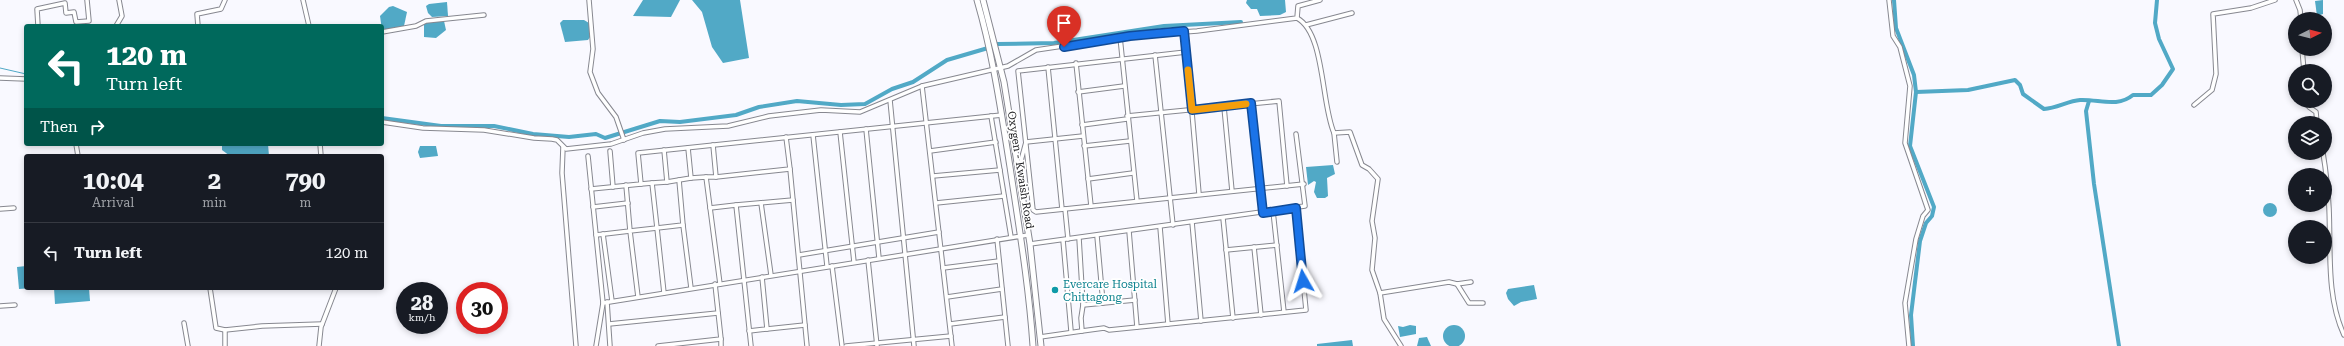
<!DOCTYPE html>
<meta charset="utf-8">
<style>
body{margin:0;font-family:"Roboto Serif",serif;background:#20242c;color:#f1f3f6;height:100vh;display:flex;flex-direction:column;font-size:15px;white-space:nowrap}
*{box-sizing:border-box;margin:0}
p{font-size:13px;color:#9ea1a6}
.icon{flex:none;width:22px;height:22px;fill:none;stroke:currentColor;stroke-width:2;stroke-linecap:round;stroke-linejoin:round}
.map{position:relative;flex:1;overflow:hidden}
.drawer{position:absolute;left:24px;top:154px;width:360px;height:136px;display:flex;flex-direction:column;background:#171b24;border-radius:4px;box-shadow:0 2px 6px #0003}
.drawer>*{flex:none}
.top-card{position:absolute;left:24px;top:24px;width:360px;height:122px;border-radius:4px;box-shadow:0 2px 6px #0003;background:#00695c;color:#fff;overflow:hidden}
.needle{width:26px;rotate:84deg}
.tools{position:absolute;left:2288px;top:12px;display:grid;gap:8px}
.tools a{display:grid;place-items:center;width:44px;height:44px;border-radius:50%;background:#171b24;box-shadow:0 2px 6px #0003;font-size:20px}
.speed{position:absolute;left:396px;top:282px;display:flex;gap:8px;font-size:20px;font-weight:700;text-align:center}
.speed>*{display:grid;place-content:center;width:52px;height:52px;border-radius:50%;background:#171b24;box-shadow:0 2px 6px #0003;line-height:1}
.speed small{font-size:10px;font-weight:400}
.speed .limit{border:6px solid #d22;background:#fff;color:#111}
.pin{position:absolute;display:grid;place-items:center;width:34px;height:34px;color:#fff;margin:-41px -17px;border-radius:50% 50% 50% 0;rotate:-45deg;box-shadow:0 0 4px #0007}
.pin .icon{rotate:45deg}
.me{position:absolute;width:44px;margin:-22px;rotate:354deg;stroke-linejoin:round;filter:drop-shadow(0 0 3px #0008)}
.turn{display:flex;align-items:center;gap:14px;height:84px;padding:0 16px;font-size:18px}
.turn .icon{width:52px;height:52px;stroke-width:2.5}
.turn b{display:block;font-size:28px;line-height:34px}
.then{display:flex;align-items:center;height:38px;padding:0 16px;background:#0003;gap:8px;font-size:15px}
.eta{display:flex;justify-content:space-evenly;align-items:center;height:68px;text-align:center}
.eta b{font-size:24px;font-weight:700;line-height:28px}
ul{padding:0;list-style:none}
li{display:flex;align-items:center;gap:12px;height:60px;padding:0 16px;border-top:1px solid #363941}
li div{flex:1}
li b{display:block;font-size:15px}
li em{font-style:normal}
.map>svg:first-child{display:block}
</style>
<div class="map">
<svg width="2344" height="346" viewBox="0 0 2344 346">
<rect width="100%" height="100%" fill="#f9f9ff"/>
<g fill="#51a9c6">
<polygon points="643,0 680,0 671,17 633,16"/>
<polygon points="692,0 740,0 749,58 723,63 712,47 702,12"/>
<polygon points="1247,0 1285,0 1286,12 1280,15 1260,16 1257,9 1251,9 1246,3"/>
<polygon points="2323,0 2323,14 2317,16 2315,1"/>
<polygon points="447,2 448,16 432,17 428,13 426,6 429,4"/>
<polygon points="393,6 407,12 404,26 382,30 380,16 389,7"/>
<polygon points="438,20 444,21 446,30 436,38 424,37 424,23"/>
<polygon points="563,20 584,20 589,23 590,37 588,40 565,42 560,23"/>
<polygon points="222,144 268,144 269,156 230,156 222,150"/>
<polygon points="420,146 436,146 438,156 420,158 418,152"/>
<polygon points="1333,165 1335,174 1327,178 1328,196 1325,198 1317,198 1314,192 1316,182 1314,181 1308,185 1306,167"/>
<circle cx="2270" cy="210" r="7"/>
<polygon points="26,266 26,288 32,288 19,289 17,267"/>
<polygon points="1534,285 1537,299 1521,302 1514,306 1508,299 1506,293 1508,289"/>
<polygon points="54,288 89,288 90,301 55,304"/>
<polygon points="1410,325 1416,326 1416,334 1400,337 1398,326 1403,327"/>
<circle cx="1454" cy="336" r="11"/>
<polygon points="1427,337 1431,346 1417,346 1419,338"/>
<polygon points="1352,340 1353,346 1317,346 1317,344"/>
</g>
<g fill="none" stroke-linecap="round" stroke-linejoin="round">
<polyline stroke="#51a9c6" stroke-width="1" points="0,68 26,74"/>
<g stroke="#51a9c6" stroke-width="4">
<polyline points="1894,0 1896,28 1914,75 1916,92 1910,146 1934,207 1932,216 1926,223 1920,241 1911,315 1913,346"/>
<polyline points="997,44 1054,43 1164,26 1241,22"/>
<path d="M1916,92l52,-2 47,-10 5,5 3,9 21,15c13,-1 24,-8 36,-9 19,-1 37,8 53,-5h18l11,-10 11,-16 -14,-30 -4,-16 2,-23"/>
<polyline points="2089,101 2086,111 2094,184 2119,346"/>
<polyline points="382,118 441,126 494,126 533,134 569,137 596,134 605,138 660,121 680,122 736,115 759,107 797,101 841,105 865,104 892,89 913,82 947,60 988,48"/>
</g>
<defs>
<g id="minor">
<polyline points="303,0 309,26"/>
<polyline points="589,0 593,49 590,72 598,93 616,117 624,140"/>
<polyline points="1889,0 1893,36 1900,47 1910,86 1905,143 1928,210 1923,216 1916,239 1905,303 1909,346"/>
<polyline points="2296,0 2300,10 2301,19"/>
<path d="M1297,18c28,15 24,86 37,115l16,-1 12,33 7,4 9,10 -6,42 3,17 -3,32 8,23 4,26 17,27"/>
<polyline points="1306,25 1352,13"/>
<polyline points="38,26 37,9 65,3 66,13 74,12 76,22 89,21 87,0"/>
<polyline points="116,26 122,16 119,0"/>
<polyline points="198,26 197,14 221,9 225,0"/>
<polyline points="1185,31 1199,194"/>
<polyline points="382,32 416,26 426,21 484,15"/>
<polyline points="1120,37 1137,201"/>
<polyline points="2302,49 2304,71"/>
<polyline points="1186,52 1018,71 1033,210 1036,212 1304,184"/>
<polyline points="1155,55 1173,225"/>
<polyline points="1076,63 1091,206"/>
<polyline points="1048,67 1062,209"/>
<polyline points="0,78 26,79"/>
<polyline points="922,86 952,346"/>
<polyline points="1078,92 1124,86"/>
<polyline points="890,100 914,346"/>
<polyline points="2308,101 2309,107 2316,112 2317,123"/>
<polyline points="1251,103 1263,213"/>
<polyline points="2194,105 2212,90 2216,74 2213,14 2251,8 2275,0"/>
<polyline points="1224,107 1232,191"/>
<polyline points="991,116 1011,237"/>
<polyline points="1127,116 1279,101 1287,186"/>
<polyline points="382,122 423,128 484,130 534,138 552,139 557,140 566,149 611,144 643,133 665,129 728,126 769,116 821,110 860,112 922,86 1008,66 1036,50 1130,36 1197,31 1297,18 1298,6 1320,0"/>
<polyline points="1082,125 1127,119"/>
<polyline points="866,129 879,258"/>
<polyline points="840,132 854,262"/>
<polyline points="1334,133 1337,162"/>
<polyline points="813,135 827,266"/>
<polyline points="76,144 78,156"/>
<polyline points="320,144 321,156"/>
<polyline points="1084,146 1130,141"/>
<polyline points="563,147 562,173 576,346"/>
<polyline points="610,151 613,187"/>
<polyline points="930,151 996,142"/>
<path d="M2323,153c3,18 5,37 6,55 2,42 -3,88 15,127"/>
<polyline points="588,156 603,303 596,346"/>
<polyline points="1019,168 1026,142 1083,136"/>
<polyline points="790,169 807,346"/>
<polyline points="933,176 1000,170"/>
<polyline points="706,177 716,177 713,145"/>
<polyline points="716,177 790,169 786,137"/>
<polyline points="691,178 706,177 720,284"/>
<polyline points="1088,179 1133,173"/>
<polyline points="667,182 691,178 688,148"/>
<polyline points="652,183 667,182 664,150"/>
<polyline points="591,189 641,184 638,153 1002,115"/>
<polyline points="761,203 771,275"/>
<polyline points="936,203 1004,196"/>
<polyline points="736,205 793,200"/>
<polyline points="593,207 628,203"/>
<polyline points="710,208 736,205 751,346"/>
<polyline points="0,209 14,208"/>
<polyline points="1065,209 1068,239"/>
<polyline points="1273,211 1284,312"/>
<polyline points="1223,218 1233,318"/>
<polyline points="1192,222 1201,321"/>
<polyline points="683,225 691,288"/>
<polyline points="1160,227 1168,324"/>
<polyline points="1129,231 1137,327"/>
<polyline points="603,234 612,301"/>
<polyline points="596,235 630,231 626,185"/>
<polyline points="1097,236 1103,303"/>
<polyline points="1079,238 1083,305 1135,300"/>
<polyline points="997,239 1008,346"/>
<polyline points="1063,240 1071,331"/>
<polyline points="1030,244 1305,206 1296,134"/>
<polyline points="1254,247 1261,315"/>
<polyline points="1226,250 1277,245"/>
<polyline points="799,255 939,232"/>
<polyline points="868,260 877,346"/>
<polyline points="832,266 842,346"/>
<polyline points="943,268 999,261"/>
<polyline points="1457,284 1469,303 1483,303"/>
<polyline points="210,288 216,328 225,330 262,326 322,324"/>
<polyline points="664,293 657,228 683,225 679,180"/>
<polyline points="1380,293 1449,282 1457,284 1471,282"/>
<polyline points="638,297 630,231 657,228 652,183 641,184"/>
<polyline points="947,297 1002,289"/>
<polyline points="607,302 610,346"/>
<polyline points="603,303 1028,235"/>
<polyline points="1083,305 1081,318 1082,331 1104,328 1109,330 1306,310 1296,208"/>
<polyline points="0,306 15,305"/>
<polyline points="184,323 188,346"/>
<polyline points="609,324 718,313"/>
<polyline points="950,324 1005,317"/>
<polyline points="767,329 805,325"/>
<polyline points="225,330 225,346"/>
<polyline points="749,331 767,329 762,277"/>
<polyline points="1040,337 1082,331"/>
<polyline points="721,339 721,346"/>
<polyline points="319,346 321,327 336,288"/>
<polyline points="658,346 721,339 715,284"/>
<polyline points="846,346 951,336"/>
</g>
<g id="secondary">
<path d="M977,0c16,55 24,111 33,167 9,60 19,119 23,179"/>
<polyline points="983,0 1004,82 1030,244 1041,346"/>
</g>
</defs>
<use href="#minor" stroke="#878890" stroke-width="5.5"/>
<use href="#secondary" stroke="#878890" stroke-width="7"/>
<use href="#minor" stroke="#fff" stroke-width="3.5"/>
<use href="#secondary" stroke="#fff" stroke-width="5"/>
</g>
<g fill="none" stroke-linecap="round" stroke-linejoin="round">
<defs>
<polyline id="route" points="1064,47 1130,36 1184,31 1192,110 1251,103 1263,213 1296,208 1303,281"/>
</defs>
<use href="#route" stroke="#114b97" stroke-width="10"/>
<use href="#route" stroke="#1a73e8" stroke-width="7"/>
<polyline stroke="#f59e0b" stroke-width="7" points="1188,70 1192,110 1246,104"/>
</g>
<circle fill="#0f9aa8" stroke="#fff" stroke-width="1.5" cx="1055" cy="290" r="4"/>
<g text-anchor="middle" stroke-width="3.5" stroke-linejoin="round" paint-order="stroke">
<g font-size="11" fill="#1b1b1e" stroke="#fff">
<text transform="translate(1021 170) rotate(81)" y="4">Oxygen - Kwaish Road</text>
</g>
<g font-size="11" fill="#0d838f" stroke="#fff" text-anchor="start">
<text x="1063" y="288">Evercare Hospital<tspan x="1063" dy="13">Chittagong</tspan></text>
</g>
</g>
</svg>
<div class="tools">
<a><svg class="needle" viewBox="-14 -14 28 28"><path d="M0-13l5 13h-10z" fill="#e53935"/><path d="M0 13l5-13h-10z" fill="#9ea1a6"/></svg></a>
<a><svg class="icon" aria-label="search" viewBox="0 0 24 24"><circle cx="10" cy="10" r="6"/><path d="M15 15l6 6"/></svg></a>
<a><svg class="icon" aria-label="layers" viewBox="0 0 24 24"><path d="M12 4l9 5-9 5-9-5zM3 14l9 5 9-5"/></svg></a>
<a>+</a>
<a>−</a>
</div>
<div class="speed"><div>28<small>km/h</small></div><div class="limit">30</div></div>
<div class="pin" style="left:1064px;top:47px;background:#d93025"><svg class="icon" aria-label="arrive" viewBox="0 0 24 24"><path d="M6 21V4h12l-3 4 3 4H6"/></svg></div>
<svg class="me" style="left:1303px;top:281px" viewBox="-20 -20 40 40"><path d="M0-17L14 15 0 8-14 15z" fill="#1a73e8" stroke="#fff" stroke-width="4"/></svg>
<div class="top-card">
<div class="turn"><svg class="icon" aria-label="left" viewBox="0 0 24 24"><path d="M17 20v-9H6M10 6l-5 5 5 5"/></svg><div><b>120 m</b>Turn left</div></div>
<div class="then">Then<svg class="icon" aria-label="right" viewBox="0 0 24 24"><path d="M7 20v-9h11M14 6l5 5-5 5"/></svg></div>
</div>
<section class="drawer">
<div class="eta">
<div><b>10:04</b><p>Arrival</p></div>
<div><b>2</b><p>min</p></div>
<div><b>790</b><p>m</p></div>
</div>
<ul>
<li><svg class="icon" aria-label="left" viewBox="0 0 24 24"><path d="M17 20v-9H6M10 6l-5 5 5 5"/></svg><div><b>Turn left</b></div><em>120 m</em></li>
</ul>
</section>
</div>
